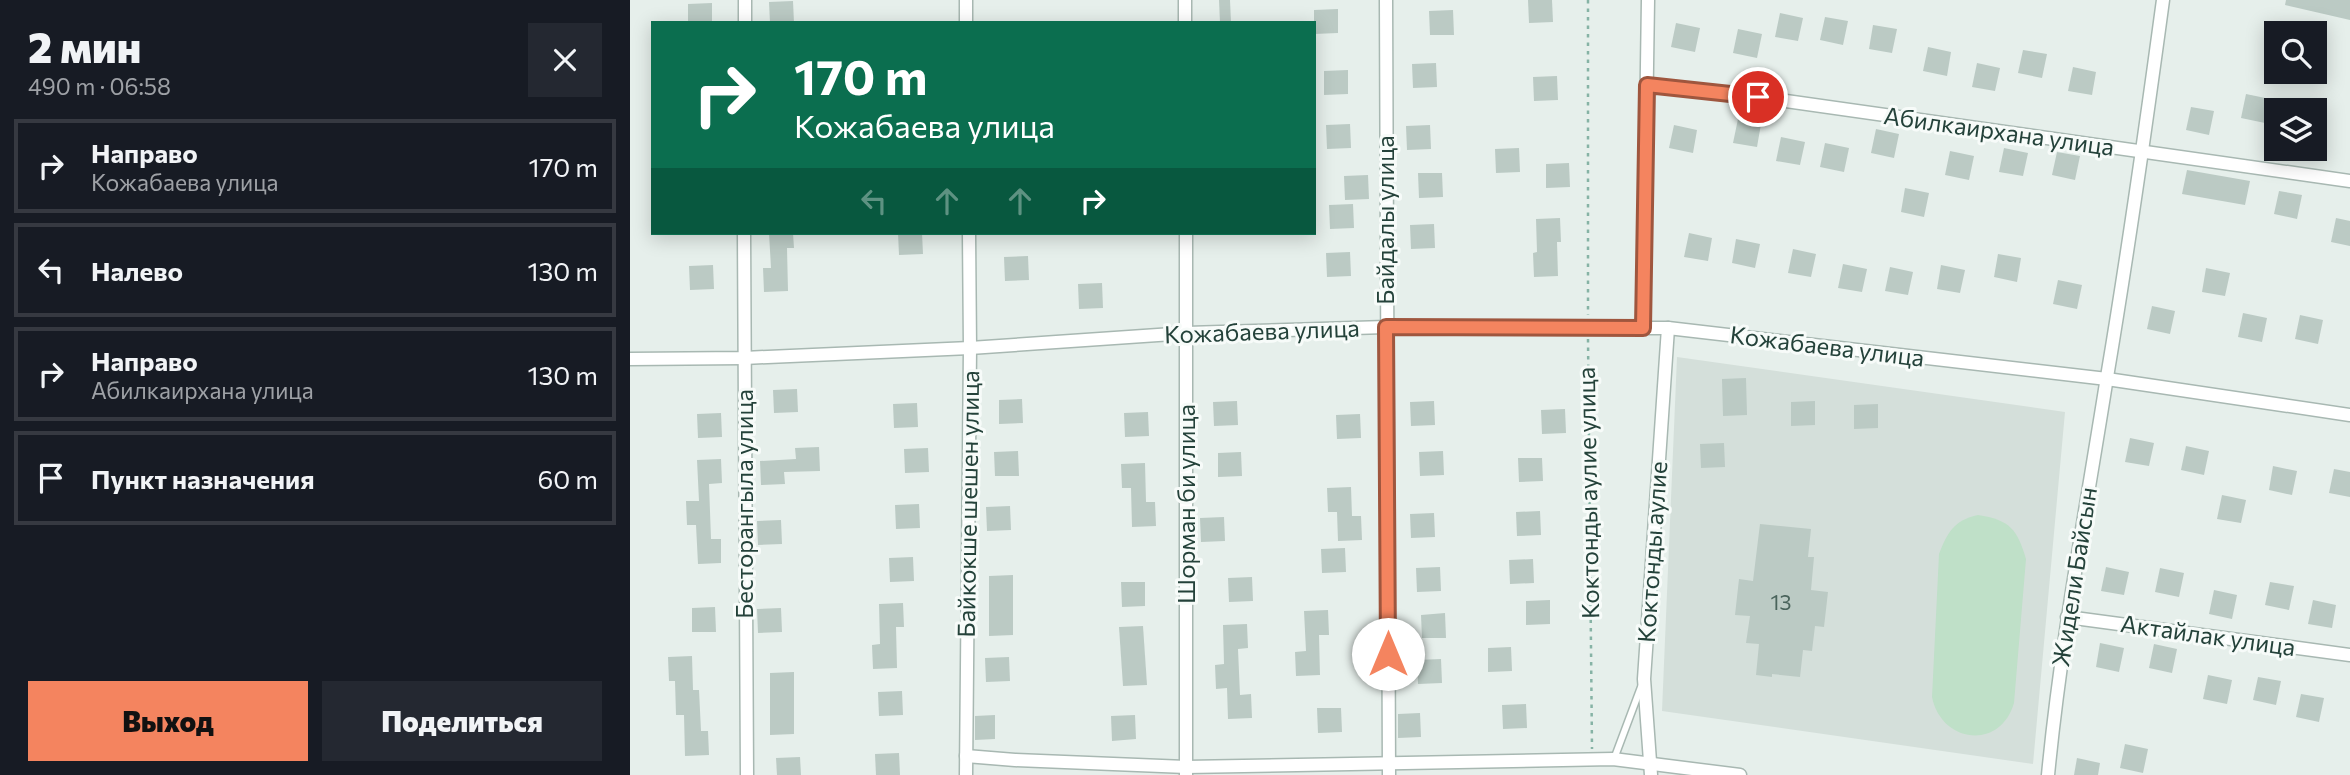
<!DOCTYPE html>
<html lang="ru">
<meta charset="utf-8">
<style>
body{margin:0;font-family:Commissioner,sans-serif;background:#242831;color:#f1f3f6;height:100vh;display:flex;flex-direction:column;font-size:26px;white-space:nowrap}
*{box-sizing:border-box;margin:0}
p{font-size:23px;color:#9ea1a6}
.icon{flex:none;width:38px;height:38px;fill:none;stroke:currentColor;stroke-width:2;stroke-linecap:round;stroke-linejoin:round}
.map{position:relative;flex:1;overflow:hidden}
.panel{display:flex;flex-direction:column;background:#171b24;width:630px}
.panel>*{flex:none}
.hud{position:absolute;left:21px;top:21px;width:665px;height:214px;border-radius:0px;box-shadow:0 4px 18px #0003;background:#0b6e4f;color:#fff;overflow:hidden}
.controls{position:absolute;left:1634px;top:21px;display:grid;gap:14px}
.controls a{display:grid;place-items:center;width:63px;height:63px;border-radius:0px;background:#171b24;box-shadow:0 4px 18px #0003;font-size:35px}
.pin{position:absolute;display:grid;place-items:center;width:60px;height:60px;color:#fff;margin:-30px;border:4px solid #fff;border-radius:50%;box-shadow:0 2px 7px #0007}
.me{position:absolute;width:77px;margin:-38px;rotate:0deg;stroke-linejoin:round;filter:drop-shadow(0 0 5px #0008)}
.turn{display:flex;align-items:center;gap:24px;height:147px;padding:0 28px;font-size:32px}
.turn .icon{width:91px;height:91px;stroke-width:2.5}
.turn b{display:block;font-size:49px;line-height:60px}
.lanes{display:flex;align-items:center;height:66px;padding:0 28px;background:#0003;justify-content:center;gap:35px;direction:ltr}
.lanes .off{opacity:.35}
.round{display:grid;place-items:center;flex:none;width:74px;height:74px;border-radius:0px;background:#242831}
.headline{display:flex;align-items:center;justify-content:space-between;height:119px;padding:0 28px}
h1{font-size:42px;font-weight:800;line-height:52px}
.button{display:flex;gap:14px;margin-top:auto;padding:14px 28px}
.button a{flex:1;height:80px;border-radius:0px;background:#f4845f;color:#111;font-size:28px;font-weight:800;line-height:80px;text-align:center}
.button a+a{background:#242831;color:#f1f3f6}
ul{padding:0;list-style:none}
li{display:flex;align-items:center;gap:21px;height:94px;margin:0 14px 10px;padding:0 14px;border:4px solid #363941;border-radius:0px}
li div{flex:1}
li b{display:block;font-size:26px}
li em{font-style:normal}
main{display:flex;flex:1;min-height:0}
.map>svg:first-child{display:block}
</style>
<main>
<section class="panel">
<div class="headline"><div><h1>2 мин</h1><p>490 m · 06:58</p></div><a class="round"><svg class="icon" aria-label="close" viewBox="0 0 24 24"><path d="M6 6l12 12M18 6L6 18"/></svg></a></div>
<ul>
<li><svg class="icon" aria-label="right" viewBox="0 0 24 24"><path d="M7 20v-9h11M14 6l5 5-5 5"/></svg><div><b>Направо</b><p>Кожабаева улица</p></div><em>170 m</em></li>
<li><svg class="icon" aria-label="left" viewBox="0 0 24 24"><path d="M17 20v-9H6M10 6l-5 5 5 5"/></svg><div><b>Налево</b></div><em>130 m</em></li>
<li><svg class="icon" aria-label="right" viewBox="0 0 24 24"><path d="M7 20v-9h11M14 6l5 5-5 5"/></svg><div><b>Направо</b><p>Абилкаирхана улица</p></div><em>130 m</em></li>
<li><svg class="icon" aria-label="arrive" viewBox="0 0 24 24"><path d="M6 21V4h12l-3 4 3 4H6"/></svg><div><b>Пункт назначения</b></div><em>60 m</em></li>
</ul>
<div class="button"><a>Выход</a><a>Поделиться</a></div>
</section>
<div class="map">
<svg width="1720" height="775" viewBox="0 0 1720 775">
<rect width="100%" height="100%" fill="#e6efeb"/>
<polygon fill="#d4dfda" points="1047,357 1435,412 1403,764 1032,711"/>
<path fill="#bfe0c8" d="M1348,515c32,5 39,14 48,44l-12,144c-14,48 -73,40 -82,-6l7,-143c8,-21 15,-34 39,-39z"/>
<g fill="#bbcac4">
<polygon points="589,0 600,0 601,23 590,23"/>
<polygon points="898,0 922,0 923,22 899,23"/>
<polygon points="1656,0 1720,0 1720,20 1655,5"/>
<polygon points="163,1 164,23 140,23 139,2"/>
<polygon points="82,3 82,23 58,23 58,4"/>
<polygon points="708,9 708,33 684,34 684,10"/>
<polygon points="823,10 824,35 800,35 799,11"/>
<polygon points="1150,13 1173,18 1168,41 1145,37"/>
<polygon points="1195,17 1218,21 1213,45 1190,40"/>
<polygon points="1046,23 1070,28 1065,52 1041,47"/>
<polygon points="1243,25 1267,29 1262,53 1239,49"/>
<polygon points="1108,29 1132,34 1127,58 1103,53"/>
<polygon points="1298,47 1321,52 1317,76 1293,71"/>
<polygon points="1393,50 1417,54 1412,78 1388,73"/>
<polygon points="806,63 807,87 783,88 782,64"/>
<polygon points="1347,63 1370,68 1365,91 1342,87"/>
<polygon points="1443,67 1466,72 1462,95 1438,91"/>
<polygon points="718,70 718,94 694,95 694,71"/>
<polygon points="927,76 928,100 904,101 903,77"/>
<polygon points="1616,94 1640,99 1635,123 1611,118"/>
<polygon points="1561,107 1584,111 1579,135 1556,130"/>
<polygon points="1108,119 1131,124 1127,147 1103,143"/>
<polygon points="720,124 721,148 697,149 696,125"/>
<polygon points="800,125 801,149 777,150 776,126"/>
<polygon points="1044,125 1067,130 1063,153 1039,148"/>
<polygon points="1246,129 1269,134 1264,158 1241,153"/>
<polygon points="1151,137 1175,142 1170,165 1146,161"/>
<polygon points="1195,143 1219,148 1214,172 1190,167"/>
<polygon points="889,148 890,172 866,173 865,149"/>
<polygon points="1374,148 1398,153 1393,176 1369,172"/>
<polygon points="1320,151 1344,156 1339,180 1315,175"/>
<polygon points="1427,152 1450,156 1445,180 1422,175"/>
<polygon points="939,163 940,187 916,188 916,164"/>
<polygon points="1557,170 1620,181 1615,205 1552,194"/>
<polygon points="788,173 812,173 813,197 789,198"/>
<polygon points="738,175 739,199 715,200 714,176"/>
<polygon points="1275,188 1299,193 1294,217 1271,212"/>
<polygon points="1649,191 1672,195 1667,219 1644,214"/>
<polygon points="723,204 724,228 700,229 699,205"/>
<polygon points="930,218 931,242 927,242 928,276 904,277 903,253 907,252 906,219"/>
<polygon points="1706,218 1720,221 1720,246 1701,242"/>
<polygon points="804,224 805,248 781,249 780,225"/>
<polygon points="139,233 163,233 164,248 157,248 158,291 134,292 133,268 141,268"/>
<polygon points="268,233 292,233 293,254 269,255"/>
<polygon points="1059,233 1082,238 1078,261 1054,257"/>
<polygon points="1106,239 1130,244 1125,268 1102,263"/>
<polygon points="1163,249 1186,254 1181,277 1158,273"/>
<polygon points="720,252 721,276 697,277 696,253"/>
<polygon points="1368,254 1391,258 1387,282 1364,277"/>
<polygon points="398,256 399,280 375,281 374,257"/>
<polygon points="1213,264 1237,269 1232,292 1208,288"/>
<polygon points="83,265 84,289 60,290 59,266"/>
<polygon points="1311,265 1335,270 1330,293 1307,289"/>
<polygon points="1260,267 1283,272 1278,295 1255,291"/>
<polygon points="1576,268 1600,273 1595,296 1572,292"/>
<polygon points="1428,280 1452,285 1447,309 1423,304"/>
<polygon points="472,283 473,308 449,309 448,284"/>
<polygon points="1522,306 1545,311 1540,334 1517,329"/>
<polygon points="1613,313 1637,318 1632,342 1608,337"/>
<polygon points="1670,315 1693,320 1688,344 1665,339"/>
<polygon points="1116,378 1117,415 1093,416 1092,379"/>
<polygon points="167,389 168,412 144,413 143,390"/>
<polygon points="392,399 393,423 369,424 369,400"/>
<polygon points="607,401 608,425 584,426 583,402"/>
<polygon points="804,401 805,425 781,426 780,402"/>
<polygon points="1185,401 1185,425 1161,426 1161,402"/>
<polygon points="287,403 288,427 264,428 263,404"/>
<polygon points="1248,404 1248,428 1224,429 1224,405"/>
<polygon points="935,409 936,433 912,434 911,410"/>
<polygon points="518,412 519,436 495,437 494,413"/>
<polygon points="91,413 92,437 68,438 67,414"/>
<polygon points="730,414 731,438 707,439 706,415"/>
<polygon points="1500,438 1524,443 1519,466 1495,462"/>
<polygon points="1094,443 1095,467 1071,468 1070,444"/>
<polygon points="1556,446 1579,451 1574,475 1551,470"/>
<polygon points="189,447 190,471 154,472 155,484 131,485 130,461 166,459 165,448"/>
<polygon points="298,448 299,472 275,473 274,449"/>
<polygon points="388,451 389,476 365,476 364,452"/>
<polygon points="813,451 814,475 790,476 789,452"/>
<polygon points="611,452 612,476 588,477 588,453"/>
<polygon points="888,458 912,458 913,481 889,482"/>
<polygon points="91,459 92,483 79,484 81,539 91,539 91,563 68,564 66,525 57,525 56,501 69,501 67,460"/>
<polygon points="515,463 516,502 525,502 526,526 502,527 501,488 492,488 491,464"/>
<polygon points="1643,466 1667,471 1662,495 1639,490"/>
<polygon points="1704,469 1720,472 1720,497 1699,493"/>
<polygon points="721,487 722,516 731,516 732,540 708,541 707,512 698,512 697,488"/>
<polygon points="1592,495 1616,500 1611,523 1587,519"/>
<polygon points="289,504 290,528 266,529 265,505"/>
<polygon points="380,506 381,530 357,531 356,507"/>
<polygon points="910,511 911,535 887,536 886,512"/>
<polygon points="804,513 805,537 781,538 780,514"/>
<polygon points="594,517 595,541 571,542 570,518"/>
<polygon points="151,520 152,544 128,545 127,521"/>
<polygon points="1130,524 1181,529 1178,557 1184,557 1181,590 1198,592 1194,627 1185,626 1182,651 1173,650 1170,677 1142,674 1142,677 1126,675 1129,644 1116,643 1120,616 1105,615 1109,579 1123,581"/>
<polygon points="715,548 716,572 692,573 691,549"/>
<polygon points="283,557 284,581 260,582 259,558"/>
<polygon points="903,559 904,583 880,584 879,560"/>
<polygon points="810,567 811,591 787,592 786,568"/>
<polygon points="1476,567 1499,572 1494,595 1471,591"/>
<polygon points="1530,568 1554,573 1549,597 1525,592"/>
<polygon points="383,575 383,635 359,636 359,576"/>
<polygon points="622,577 623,601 599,602 598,578"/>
<polygon points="491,582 515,582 515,606 492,607"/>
<polygon points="1640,582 1664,586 1659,610 1635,605"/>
<polygon points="1584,590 1607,595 1602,619 1579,614"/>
<polygon points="920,600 920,624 896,625 896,601"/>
<polygon points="1683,600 1706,605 1702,628 1678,624"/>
<polygon points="273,603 274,627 266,627 267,668 243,669 242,645 250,644 249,604"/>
<polygon points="85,607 86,632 62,632 62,608"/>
<polygon points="151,608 152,632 128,633 127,609"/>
<polygon points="698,610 699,635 689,635 690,675 666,676 665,652 676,651 674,611"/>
<polygon points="815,613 816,638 792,638 791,615"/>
<polygon points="617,624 618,648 608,649 610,695 621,694 622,718 598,719 597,688 586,689 585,665 594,664 593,625"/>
<polygon points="513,626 517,685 493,686 489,627"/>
<polygon points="1470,643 1494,648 1489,672 1466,667"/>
<polygon points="1524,644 1547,649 1542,673 1519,668"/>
<polygon points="881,647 882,671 858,672 858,648"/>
<polygon points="62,656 63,690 69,690 71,731 78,731 79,755 55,756 54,715 46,715 45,681 39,681 38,657"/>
<polygon points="379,657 380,681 356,682 355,658"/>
<polygon points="811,659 812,683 788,684 787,660"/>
<polygon points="164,672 164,734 140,735 140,673"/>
<polygon points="1578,675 1602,680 1597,704 1573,699"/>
<polygon points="1628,677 1651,681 1646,705 1623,700"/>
<polygon points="272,691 273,715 249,716 248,692"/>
<polygon points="1671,694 1694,698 1689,722 1666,717"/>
<polygon points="896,704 897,728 873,729 872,705"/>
<polygon points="687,708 711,708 712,732 688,733"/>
<polygon points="790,713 791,737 768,738 768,714"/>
<polygon points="365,715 365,739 345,740 345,716"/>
<polygon points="505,715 506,739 482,741 481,716"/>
<polygon points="1495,744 1518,749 1513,773 1490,768"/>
<polygon points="269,753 270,775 246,775 245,754"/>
<polygon points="170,757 171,775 147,775 146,758"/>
<polygon points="1447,758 1470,763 1468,775 1444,775"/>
</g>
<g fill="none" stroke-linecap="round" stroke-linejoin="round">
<defs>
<polyline id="service" points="984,759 1011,687"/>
<g id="minor">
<polyline points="336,0 336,23"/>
<polyline points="555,0 555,23"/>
<polyline points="756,0 759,775"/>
<polyline points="115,23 115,0"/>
<polyline points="1017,85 1128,97 1720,181"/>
<polyline points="114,233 117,775"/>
<polyline points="556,233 556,775"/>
<polyline points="1013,328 1018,0"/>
<polyline points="0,359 114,358 340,348 557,333 756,327 1013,328 1038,328 1477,379 1720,415"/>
<polyline points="1437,617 1720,655"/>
<polyline points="336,756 385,760 556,767 983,759 1110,775"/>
<polyline points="336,775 340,348 339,233"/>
<polyline points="1021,775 1014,679 1038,328"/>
<path d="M1418,775c13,-134 38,-265 59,-398 21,-125 39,-251 56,-377"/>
</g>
</defs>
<use href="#service" stroke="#a8b8b2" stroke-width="9"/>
<use href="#minor" stroke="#a8b8b2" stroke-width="15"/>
<g stroke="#86b3a5" stroke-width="2.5" stroke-dasharray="3.5 5" stroke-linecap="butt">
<polyline points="958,0 958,315"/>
<polyline points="958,339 962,749"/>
</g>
<use href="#service" stroke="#fff" stroke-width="6"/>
<use href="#minor" stroke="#fff" stroke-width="12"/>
</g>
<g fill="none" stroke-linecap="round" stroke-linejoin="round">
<defs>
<polyline id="route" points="758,654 756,327 1013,328 1017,85 1128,97"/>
</defs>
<use href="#route" stroke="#9f563e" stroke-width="18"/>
<use href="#route" stroke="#f4845f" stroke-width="12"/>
</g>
<g text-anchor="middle" stroke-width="6" stroke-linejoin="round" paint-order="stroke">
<g font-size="21" fill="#4a645c">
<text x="1151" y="610">13</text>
</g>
<g font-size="24" fill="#24423a" stroke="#f7fbf9">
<text transform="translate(1369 132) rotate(8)" y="8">Абилкаирхана улица</text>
<text transform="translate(756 220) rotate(-90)" y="8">Байдалы улица</text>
<text transform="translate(632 332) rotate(-2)" y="8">Кожабаева улица</text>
<text transform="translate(1197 347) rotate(7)" y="8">Кожабаева улица</text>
<text transform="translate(959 493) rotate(-91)" y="8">Коктонды аулие улица</text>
<text transform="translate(115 504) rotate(-90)" y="8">Бесторангыла улица</text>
<text transform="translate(339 504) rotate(-89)" y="8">Байкокше шешен улица</text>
<text transform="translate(557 504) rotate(-90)" y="8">Шорман би улица</text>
<text transform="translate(1023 552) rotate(-86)" y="8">Коктонды аулие</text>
<text transform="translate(1445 577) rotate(-81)" y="8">Жидели Байсын</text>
<text transform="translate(1578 636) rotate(8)" y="8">Актайлак улица</text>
</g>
</g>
</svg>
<div class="controls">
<a><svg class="icon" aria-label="search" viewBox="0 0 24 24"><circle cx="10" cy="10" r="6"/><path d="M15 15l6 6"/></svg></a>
<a><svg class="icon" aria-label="layers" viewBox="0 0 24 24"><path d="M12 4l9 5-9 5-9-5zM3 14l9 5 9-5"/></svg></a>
</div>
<div class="pin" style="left:1128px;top:97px;background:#d93025"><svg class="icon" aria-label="arrive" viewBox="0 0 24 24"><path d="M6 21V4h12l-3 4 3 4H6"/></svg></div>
<svg class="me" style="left:758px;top:654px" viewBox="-20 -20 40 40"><circle r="19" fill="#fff"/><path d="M0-13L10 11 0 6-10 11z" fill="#f4845f"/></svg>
<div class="hud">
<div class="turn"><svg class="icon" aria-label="right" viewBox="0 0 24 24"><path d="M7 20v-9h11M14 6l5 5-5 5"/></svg><div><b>170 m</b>Кожабаева улица</div></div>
<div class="lanes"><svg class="icon off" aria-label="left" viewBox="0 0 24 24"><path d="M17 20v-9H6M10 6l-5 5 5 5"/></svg><svg class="icon off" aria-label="ahead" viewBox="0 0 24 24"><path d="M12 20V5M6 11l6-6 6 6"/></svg><svg class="icon off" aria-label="ahead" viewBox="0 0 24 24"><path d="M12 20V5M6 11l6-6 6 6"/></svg><svg class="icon" aria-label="right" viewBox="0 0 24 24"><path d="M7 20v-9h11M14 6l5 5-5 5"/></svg></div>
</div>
</div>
</main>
